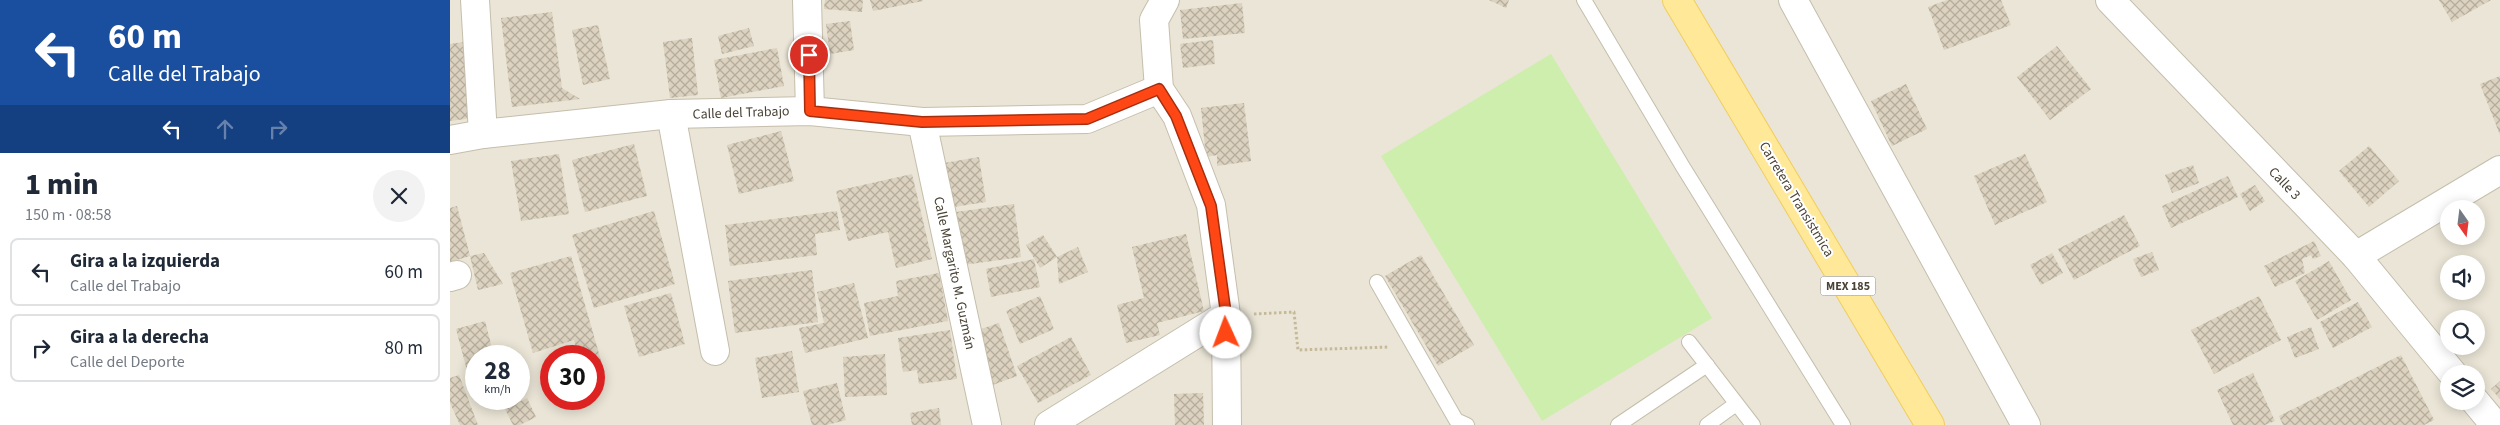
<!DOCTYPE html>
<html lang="es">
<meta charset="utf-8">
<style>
body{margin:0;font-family:"Source Sans 3",sans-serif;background:#f2f2f3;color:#1f2937;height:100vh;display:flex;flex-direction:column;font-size:19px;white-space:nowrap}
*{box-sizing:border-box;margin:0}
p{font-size:16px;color:#747a83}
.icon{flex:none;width:28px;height:28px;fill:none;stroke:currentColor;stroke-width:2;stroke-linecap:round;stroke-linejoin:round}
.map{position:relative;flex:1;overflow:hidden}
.sheet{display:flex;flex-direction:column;background:#fff;width:450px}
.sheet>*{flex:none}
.hud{background:#1a4fa0;color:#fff;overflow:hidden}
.needle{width:32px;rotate:166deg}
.controls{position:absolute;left:1990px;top:200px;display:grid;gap:10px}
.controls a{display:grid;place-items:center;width:45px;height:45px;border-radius:50%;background:#fff;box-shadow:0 2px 12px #0003;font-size:25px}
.speed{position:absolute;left:15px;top:345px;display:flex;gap:10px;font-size:25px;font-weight:700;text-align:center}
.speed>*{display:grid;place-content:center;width:65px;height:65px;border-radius:50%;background:#fff;box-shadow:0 2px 12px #0003;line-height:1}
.speed small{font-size:12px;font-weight:400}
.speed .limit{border:8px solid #d22;background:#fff;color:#111}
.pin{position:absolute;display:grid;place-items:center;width:42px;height:42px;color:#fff;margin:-21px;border:2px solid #fff;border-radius:50%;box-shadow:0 1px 5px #0007}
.me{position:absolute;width:55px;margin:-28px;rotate:358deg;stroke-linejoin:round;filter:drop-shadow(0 0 4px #0008)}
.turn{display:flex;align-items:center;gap:18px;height:105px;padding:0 25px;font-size:22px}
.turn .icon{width:65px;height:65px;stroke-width:2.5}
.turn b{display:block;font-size:35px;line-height:42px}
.lanes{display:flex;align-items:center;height:48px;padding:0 25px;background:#0003;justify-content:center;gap:25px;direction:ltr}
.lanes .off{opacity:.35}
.round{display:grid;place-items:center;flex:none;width:52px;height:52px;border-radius:26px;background:#f2f2f3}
.head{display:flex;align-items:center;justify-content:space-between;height:85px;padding:0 25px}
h1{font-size:30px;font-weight:800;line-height:38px}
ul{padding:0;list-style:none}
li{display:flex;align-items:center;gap:15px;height:68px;margin:0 10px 8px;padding:0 15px;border:2px solid #e0e1e3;border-radius:8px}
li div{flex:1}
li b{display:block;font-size:19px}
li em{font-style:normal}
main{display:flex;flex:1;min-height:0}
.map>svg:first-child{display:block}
</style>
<main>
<section class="sheet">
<div class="hud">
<div class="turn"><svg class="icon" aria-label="left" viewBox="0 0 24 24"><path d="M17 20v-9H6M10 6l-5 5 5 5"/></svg><div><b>60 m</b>Calle del Trabajo</div></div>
<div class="lanes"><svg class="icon" aria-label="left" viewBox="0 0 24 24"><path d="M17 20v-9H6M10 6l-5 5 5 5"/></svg><svg class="icon off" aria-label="ahead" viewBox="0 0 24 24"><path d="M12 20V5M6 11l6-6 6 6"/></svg><svg class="icon off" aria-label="right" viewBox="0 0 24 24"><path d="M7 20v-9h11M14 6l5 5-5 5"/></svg></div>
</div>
<div class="head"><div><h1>1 min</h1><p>150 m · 08:58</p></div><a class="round"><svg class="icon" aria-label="close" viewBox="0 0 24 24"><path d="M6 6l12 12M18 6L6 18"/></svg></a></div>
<ul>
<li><svg class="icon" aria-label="left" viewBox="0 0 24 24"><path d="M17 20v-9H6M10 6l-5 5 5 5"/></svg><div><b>Gira a la izquierda</b><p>Calle del Trabajo</p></div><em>60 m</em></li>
<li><svg class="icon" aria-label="right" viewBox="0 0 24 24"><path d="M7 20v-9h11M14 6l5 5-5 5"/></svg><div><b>Gira a la derecha</b><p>Calle del Deporte</p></div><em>80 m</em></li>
</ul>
</section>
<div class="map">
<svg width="2050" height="425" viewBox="0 0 2050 425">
<defs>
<pattern id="building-cross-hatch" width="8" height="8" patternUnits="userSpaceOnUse" patternTransform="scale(1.25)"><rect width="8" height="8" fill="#dcd2bf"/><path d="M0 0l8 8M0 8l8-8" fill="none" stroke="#b4ac9c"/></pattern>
</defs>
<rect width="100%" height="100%" fill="#f6f2e8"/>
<path fill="#eae5d6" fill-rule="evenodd" d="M0,0h2050v425h-2050zM1999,209h27v27h-27zM1999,264h27v27h-27zM1999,319h27v27h-27zM26,356h43v43h-43zM101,356h43v43h-43zM1999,374h27v27h-27z"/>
<polygon fill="#cdeead" points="1101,54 1262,318 1092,421 931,156"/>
<g fill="url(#building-cross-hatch)">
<polygon points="375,0 413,0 412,12 374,9"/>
<polygon points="420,0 473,0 473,1 423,11"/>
<polygon points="1039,0 1059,0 1056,8"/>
<polygon points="1497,0 1551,0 1561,25 1494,50 1478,7"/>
<polygon points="1989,0 2041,0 2002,22"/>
<polygon points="792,3 795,33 733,39 730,10"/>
<polygon points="102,12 112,88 130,99 62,107 51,18"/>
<polygon points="400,21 404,50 380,54 376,24"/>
<polygon points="148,25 160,79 133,85 122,30"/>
<polygon points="299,28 304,46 272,54 268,36"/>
<polygon points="242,38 248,95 220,98 213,42"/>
<polygon points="763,40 765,64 733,68 730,44"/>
<polygon points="14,42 23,118 0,121 0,44"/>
<polygon points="1607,46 1641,89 1600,120 1567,77"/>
<polygon points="327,48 334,86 271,98 264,60"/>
<polygon points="2050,76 2050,135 2030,84"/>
<polygon points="1456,84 1477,129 1442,146 1421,101"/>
<polygon points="794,103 801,161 767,166 767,155 756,157 751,108"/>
<polygon points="331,131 344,181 289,194 277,145"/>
<polygon points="184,144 197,196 135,212 122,160"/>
<polygon points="1919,146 1949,181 1919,207 1889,171"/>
<polygon points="109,154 119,214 71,221 61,161"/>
<polygon points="1575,154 1597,202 1545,225 1524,176"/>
<polygon points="529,157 536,202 497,208 494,163"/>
<polygon points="1743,165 1749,183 1722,193 1715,175"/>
<polygon points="462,174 482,259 446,268 438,232 398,241 386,191"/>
<polygon points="1778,176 1788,197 1721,228 1712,206"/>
<polygon points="1805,185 1815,201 1800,211 1790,194"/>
<polygon points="564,204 571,257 513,265 506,212"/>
<polygon points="7,206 20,256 0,262 0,208"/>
<polygon points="204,211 225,284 144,308 122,235"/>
<polygon points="387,211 390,230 365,234 367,255 280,266 275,225"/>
<polygon points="1674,215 1690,246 1624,280 1608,249"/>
<polygon points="736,234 754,311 707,323 710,335 676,343 667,305 694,298 682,247"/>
<polygon points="593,235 607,257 590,268 576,245"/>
<polygon points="1864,241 1871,256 1863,259 1861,255 1852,259 1855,273 1825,287 1814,266"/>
<polygon points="628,247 638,272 609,284 607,257"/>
<polygon points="1702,252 1709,270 1691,277 1683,259"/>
<polygon points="34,253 53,284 28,290 20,256"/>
<polygon points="1602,253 1613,273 1591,285 1580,265"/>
<polygon points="971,255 1024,345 988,366 935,276"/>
<polygon points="121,256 154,371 144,374 144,356 128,356 124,340 83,353 60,273"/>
<polygon points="584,259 590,287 541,297 536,269"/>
<polygon points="1879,261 1901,300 1867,320 1845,281"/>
<polygon points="362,270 368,322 285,333 278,281"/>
<polygon points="489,273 498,321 420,336 414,303 448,296 446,281"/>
<polygon points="404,283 418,338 355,353 349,328 374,323 367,292"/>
<polygon points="221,293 235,344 189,357 174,306"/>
<polygon points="590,296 604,329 570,344 556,311"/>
<polygon points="1809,296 1831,340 1764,374 1741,330"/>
<polygon points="1908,302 1922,327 1883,348 1870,322"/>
<polygon points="35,321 44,356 26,356 26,372 18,374 6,329"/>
<polygon points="549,323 567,376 540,386 522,332"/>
<polygon points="1861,327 1869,349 1845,358 1837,337"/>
<polygon points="500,330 507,379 469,384 467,370 453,372 448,338"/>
<polygon points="621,337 641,375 588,403 567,366"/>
<polygon points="342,351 349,392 312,398 305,358"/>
<polygon points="435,354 437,395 395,397 393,357"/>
<polygon points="1951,355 1984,420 1974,425 1833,425 1829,416"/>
<polygon points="1803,373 1825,421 1815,425 1783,425 1767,390"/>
<polygon points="9,375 28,425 10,425 0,403 0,378"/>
<polygon points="2050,381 2050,399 2041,389"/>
<polygon points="387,383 396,420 377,425 362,425 353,391"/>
<polygon points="753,393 754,425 725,425 724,394"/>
<polygon points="77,398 86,417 70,425 63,425 55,409"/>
<polygon points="489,408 491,425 462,425 460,413"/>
</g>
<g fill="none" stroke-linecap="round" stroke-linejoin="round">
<defs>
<g id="lane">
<polyline points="1134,0 1233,167 1393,425"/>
<polyline points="927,282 1006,420 1017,425"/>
<polyline points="1239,342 1303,425"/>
<polyline points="1168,425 1257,365"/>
<polyline points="1257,425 1286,404"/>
</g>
<g id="street">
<polyline points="25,0 33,134"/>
<polyline points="357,0 360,111"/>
<polyline points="715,0 704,20 709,89 727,116 761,205 776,315 777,425"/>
<polyline points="1343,0 1576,425"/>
<polyline points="1660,0 1906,256 2003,374"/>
<polyline points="221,114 265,351"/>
<polyline points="472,122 537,425"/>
<polyline points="0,140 33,134 221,114 360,111 472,122 637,119 709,89"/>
<polyline points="1906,256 2050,170"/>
<polyline points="0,277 7,275"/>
<polyline points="2025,401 2045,425"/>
<polyline points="599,425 776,315"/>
</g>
<polyline id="primary" points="1227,0 1480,425"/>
</defs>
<use href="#lane" stroke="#c5beac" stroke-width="16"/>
<use href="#street" stroke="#c5beac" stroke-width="30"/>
<use href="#primary" stroke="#f1cd5b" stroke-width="30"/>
<polyline stroke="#c6b999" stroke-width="3" stroke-dasharray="2.5 2.5" stroke-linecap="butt" points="804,314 844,312 848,350 939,347"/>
<use href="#lane" stroke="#fff" stroke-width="14"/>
<use href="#street" stroke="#fff" stroke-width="28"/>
<use href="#primary" stroke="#ffe898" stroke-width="28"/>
</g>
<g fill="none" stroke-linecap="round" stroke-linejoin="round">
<defs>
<polyline id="route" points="359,55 360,111 472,122 637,119 709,89 726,116 761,206 776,314 776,333"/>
</defs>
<use href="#route" stroke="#a62e0e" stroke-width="12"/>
<use href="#route" stroke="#ff4716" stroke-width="9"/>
</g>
<g text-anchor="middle" stroke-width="4" stroke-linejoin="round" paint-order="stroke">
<rect fill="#fff" stroke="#807b72" stroke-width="1" x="1370.5" y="276.5" width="55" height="19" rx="4"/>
<g font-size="12" font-weight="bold" fill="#4a4336">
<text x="1398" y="290">MEX 185</text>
</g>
<g font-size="14" fill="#4a4336" stroke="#fff">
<text transform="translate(291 112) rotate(-2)" y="5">Calle del Trabajo</text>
<text transform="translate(1835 183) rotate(46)" y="5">Calle 3</text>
<text transform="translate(1347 199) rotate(59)" y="5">Carretera Transistmica</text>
<text transform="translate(505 273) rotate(78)" y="5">Calle Margarito M. Guzmán</text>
</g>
</g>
</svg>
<div class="controls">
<a><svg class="needle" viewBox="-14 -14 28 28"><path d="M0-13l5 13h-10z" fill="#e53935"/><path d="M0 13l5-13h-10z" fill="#747a83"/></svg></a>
<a><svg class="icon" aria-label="sound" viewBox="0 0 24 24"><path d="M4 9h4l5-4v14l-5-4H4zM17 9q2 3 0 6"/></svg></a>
<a><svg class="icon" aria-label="search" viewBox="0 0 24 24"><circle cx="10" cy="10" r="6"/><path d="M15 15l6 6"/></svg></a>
<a><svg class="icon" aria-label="layers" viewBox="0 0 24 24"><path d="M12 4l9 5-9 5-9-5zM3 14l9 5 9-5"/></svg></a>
</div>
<div class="speed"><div>28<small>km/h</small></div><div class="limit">30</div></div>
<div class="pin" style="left:359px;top:55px;background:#d93025"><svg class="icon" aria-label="arrive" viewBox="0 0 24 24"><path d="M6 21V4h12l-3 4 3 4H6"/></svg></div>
<svg class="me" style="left:776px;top:333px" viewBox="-20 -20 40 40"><circle r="19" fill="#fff"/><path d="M0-13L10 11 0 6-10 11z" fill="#ff4716"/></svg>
</div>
</main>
